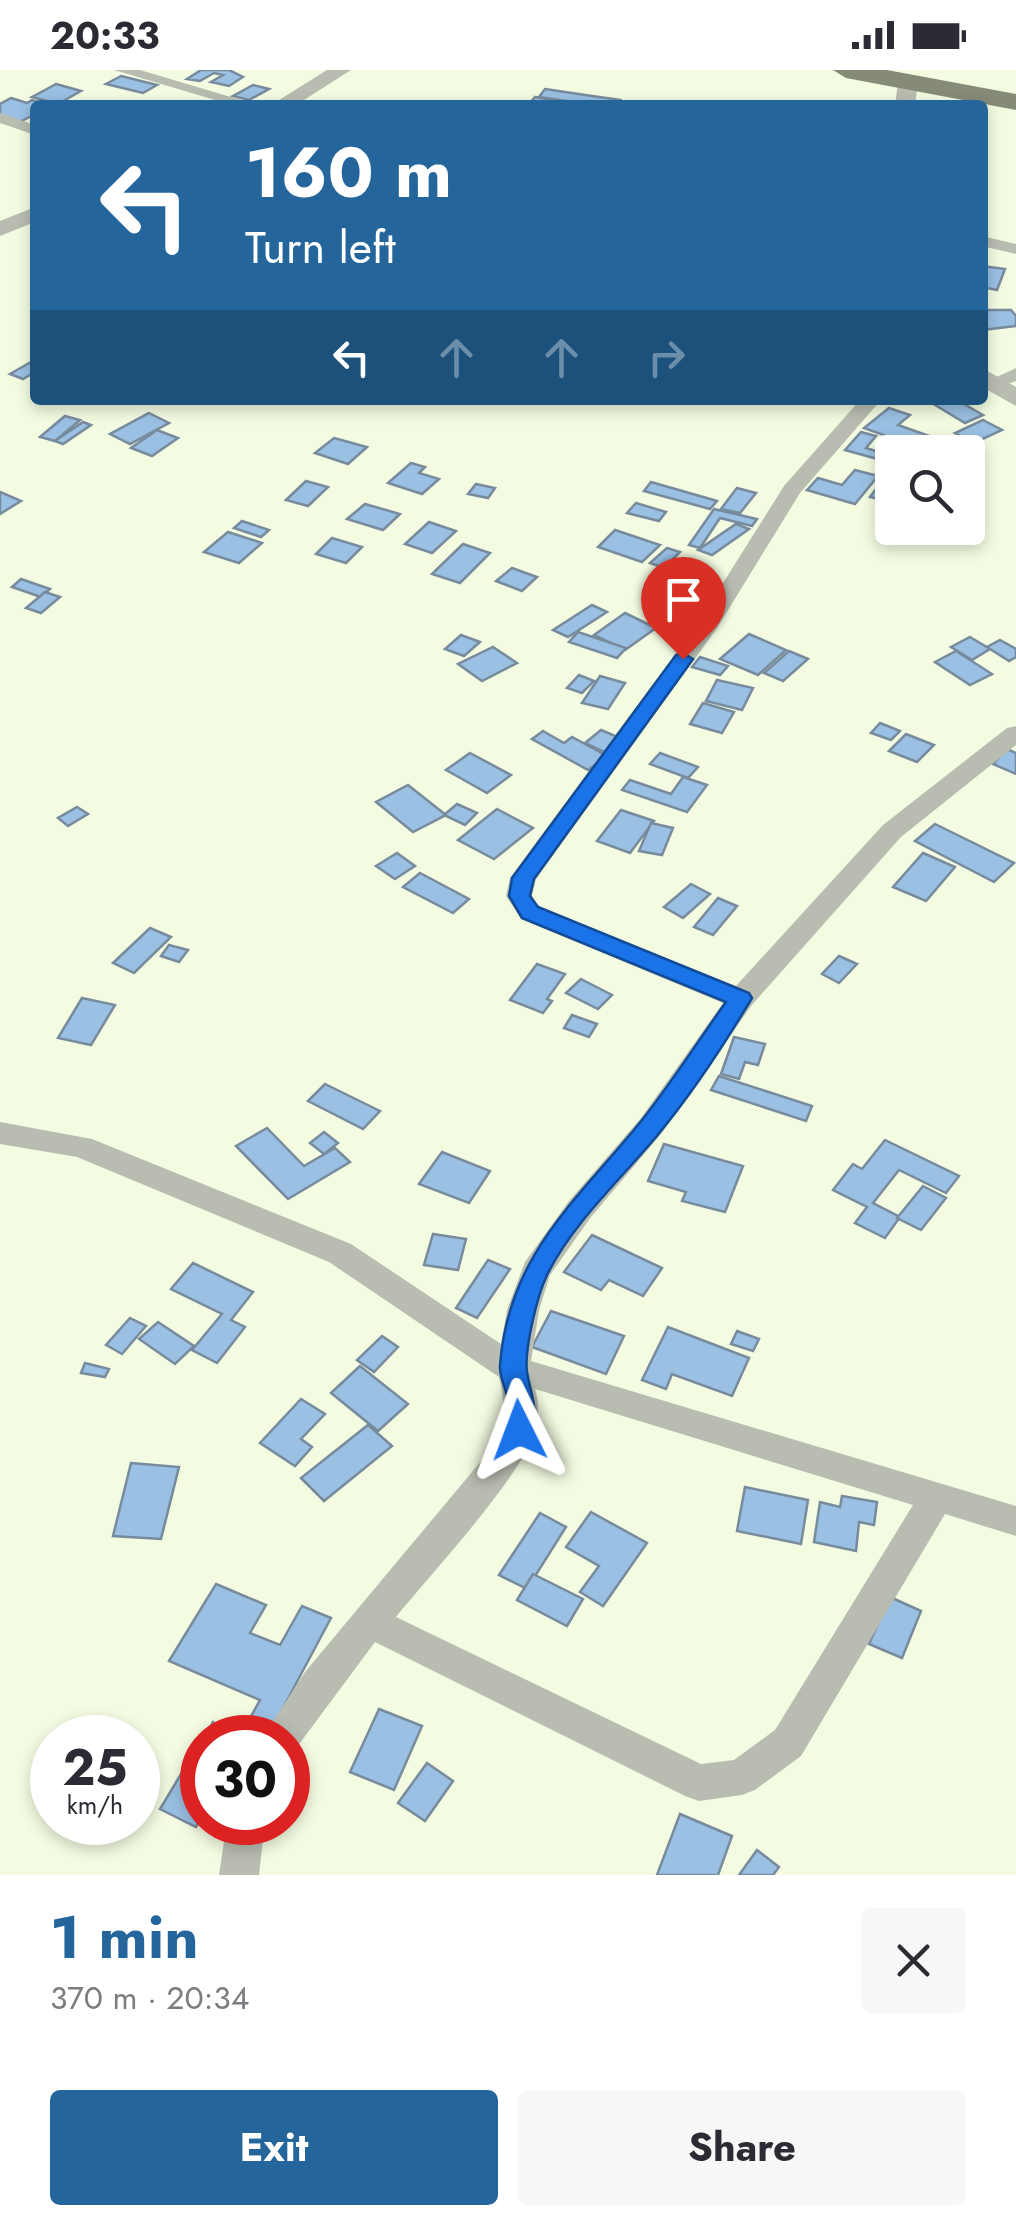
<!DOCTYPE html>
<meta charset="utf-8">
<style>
body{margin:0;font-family:Jost,sans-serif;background:#f7f7f7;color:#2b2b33;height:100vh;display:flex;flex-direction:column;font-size:38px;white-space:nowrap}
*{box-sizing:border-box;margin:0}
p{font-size:32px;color:#7c7c81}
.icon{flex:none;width:55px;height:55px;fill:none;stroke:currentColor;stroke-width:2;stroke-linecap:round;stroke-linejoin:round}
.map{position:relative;height:1805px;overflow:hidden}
.panel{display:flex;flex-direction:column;background:#fff;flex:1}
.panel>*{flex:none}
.banner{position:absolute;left:30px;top:30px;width:958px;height:305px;border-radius:10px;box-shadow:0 5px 15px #0003;background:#24669c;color:#fff;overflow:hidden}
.tools{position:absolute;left:875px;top:365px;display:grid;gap:20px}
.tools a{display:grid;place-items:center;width:110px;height:110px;border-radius:10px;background:#fff;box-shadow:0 5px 15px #0003;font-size:50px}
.speed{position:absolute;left:30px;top:1645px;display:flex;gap:20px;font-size:50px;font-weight:700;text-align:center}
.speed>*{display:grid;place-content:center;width:130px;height:130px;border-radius:50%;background:#fff;box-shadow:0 5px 15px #0003;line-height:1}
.speed small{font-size:25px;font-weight:400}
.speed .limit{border:15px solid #d22;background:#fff;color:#111}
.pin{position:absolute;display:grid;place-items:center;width:85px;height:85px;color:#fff;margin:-102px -42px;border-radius:50% 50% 50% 0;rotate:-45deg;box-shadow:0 0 10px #0007}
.pin .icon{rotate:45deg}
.me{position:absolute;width:110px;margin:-55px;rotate:357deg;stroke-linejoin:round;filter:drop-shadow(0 0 8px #0008)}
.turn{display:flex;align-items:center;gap:35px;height:210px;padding:0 50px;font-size:45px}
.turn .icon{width:130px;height:130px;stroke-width:2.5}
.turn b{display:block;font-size:70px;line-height:85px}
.lanes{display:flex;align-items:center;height:95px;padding:0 50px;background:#0003;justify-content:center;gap:50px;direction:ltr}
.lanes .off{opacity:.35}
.round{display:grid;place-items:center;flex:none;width:105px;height:105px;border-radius:10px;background:#f7f7f7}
.head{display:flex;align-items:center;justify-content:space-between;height:170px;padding:0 50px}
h1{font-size:60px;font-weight:700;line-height:75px;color:#24669c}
.cta{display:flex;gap:20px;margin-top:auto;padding:20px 50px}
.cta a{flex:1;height:115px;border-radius:10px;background:#24669c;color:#fff;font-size:40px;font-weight:700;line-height:115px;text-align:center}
.cta a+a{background:#f7f7f7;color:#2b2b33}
.status{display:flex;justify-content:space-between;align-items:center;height:70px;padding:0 50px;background:#fff;direction:ltr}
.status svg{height:28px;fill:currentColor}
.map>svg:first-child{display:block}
</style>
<div class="status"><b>20:33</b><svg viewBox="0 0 49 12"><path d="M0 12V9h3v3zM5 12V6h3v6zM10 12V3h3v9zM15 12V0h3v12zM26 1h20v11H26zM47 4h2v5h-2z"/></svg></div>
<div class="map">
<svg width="1016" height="1805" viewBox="0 0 1016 1805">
<rect width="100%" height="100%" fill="#f3fbe1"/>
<g fill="#9ac0e3" stroke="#788b9d" stroke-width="2.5">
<polygon points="201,0 229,0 243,7 229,16 211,12 223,5 214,3 200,11 187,9"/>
<polygon points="121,6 157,15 143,23 106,14"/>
<polygon points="56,14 81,21 58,34 32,27"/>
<polygon points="253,15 269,19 249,30 233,26"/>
<polygon points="545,19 592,26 620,30 616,35 594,35 539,27"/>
<polygon points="535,27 586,35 528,35"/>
<polygon points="11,28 27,33 32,30 48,35 35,35 35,44 18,53 0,48 0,34"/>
<polygon points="982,196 1005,199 997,220 982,217"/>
<polygon points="982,240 1011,240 1016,246 1016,256 982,260"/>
<polygon points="31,292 35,302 23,309 10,304"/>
<polygon points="927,330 957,330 983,345 965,353"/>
<polygon points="889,338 910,345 898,355 963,378 958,382 931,382 864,358"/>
<polygon points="149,343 169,353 130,374 110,364"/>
<polygon points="65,346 80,350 55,371 40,367"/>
<polygon points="983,350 1002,360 974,373 955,363"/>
<polygon points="83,352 91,355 63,374 55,371"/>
<polygon points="157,360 178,368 152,386 131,378"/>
<polygon points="861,362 876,366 866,378 892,386 892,393 845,380"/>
<polygon points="334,368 367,377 348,394 315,383"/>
<polygon points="411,393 425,397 419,403 439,409 422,424 388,413"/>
<polygon points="855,400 878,406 855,434 807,420 818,408 842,415"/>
<polygon points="306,411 328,417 308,436 286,430"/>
<polygon points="882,411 892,413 883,430 870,427"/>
<polygon points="651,412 717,431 710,439 644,421"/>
<polygon points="476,414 495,418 488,428 468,424"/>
<polygon points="737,418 756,423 740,443 721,439"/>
<polygon points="0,422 21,431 0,444"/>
<polygon points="636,433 666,442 659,451 627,443"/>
<polygon points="365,434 400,444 383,460 347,449"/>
<polygon points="714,439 757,449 752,456 720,448 700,478 689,475"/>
<polygon points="242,451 269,460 261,467 234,458"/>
<polygon points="429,452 456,461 432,483 405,474"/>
<polygon points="736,454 749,459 712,485 698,480"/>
<polygon points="615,460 660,475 642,492 598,477"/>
<polygon points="228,462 262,473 239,493 204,482"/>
<polygon points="332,468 362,477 346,493 316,484"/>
<polygon points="463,474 490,483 460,513 432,504"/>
<polygon points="667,478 680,482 664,498 650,493"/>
<polygon points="512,498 537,507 522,521 496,511"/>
<polygon points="21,509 50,519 41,527 12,517"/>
<polygon points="45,522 60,527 41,543 26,538"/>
<polygon points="592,535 607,542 568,567 553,560"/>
<polygon points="625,543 656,558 625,580 594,565"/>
<polygon points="578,562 626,578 617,588 569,572"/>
<polygon points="749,564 786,580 758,605 720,589"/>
<polygon points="461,565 480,572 464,586 445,579"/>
<polygon points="970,567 990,579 972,590 951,577"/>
<polygon points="1000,570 1016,579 1016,587 1009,591 987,577"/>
<polygon points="493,577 517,593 482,611 458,594"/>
<polygon points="789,581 808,589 783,611 764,603"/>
<polygon points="956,581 992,604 970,615 935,592"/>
<polygon points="700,587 728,596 720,605 692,597"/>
<polygon points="579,605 594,611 582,623 567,618"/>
<polygon points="600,606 625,613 608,639 582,633"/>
<polygon points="717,610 753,618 742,640 706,631"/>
<polygon points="703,633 734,642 722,663 690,654"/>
<polygon points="880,653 900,661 891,670 871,663"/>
<polygon points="601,660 620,668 604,682 585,673"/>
<polygon points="543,661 564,673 572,667 607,686 588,700 532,669"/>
<polygon points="906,664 934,675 917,692 889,681"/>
<polygon points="1007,679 1016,683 1016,704 993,694"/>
<polygon points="470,683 511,705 487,723 446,700"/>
<polygon points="660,683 698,697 688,708 650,694"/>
<polygon points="683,707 707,715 687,742 622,720 630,710 671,724"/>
<polygon points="408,715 446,745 413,762 376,732"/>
<polygon points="457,734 477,743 465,755 444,745"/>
<polygon points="77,737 88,744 68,756 58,748"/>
<polygon points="497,739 533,758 494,789 458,770"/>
<polygon points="621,740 654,751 630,783 597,771"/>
<polygon points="651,753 673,758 662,785 639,781"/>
<polygon points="935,754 1014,793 994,812 915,771"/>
<polygon points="397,783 415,796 395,809 376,796"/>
<polygon points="923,783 955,797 926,831 893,817"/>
<polygon points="420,803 469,829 453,843 403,817"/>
<polygon points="691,814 710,824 683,848 664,837"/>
<polygon points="718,828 737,836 713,865 694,857"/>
<polygon points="150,858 171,867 134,903 113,893"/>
<polygon points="169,875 188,880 179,892 161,886"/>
<polygon points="839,886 857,894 839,913 822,904"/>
<polygon points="537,894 565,904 547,929 552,931 543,943 510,930"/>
<polygon points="581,909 612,925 598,939 566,923"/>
<polygon points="82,928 115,935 91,975 58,968"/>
<polygon points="572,945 597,954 589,967 564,958"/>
<polygon points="734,967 765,974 758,995 745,992 739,1009 721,1004"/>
<polygon points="719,1006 812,1036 806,1051 711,1020"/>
<polygon points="325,1014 380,1041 363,1059 308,1031"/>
<polygon points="267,1058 304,1096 335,1078 350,1092 288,1129 236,1076"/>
<polygon points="324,1062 338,1073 324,1084 310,1073"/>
<polygon points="885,1070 959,1106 946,1123 899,1100 873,1133 900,1147 885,1168 855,1153 867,1137 833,1120 853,1094 862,1099"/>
<polygon points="664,1074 743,1096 725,1142 682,1131 686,1122 648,1111"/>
<polygon points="442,1082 490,1101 469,1133 419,1114"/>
<polygon points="923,1116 946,1128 921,1160 897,1148"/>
<polygon points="433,1164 466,1169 458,1200 424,1195"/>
<polygon points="592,1165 662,1198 643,1226 609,1210 601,1220 564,1202"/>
<polygon points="488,1190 510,1199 477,1248 456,1238"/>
<polygon points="193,1193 253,1222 231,1250 245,1257 217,1293 192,1280 222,1244 171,1219"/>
<polygon points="551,1241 624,1266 606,1304 532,1277"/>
<polygon points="130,1248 146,1256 122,1284 106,1275"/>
<polygon points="158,1252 194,1276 175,1294 139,1269"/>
<polygon points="668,1257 749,1288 732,1326 672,1304 666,1319 642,1310"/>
<polygon points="737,1261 759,1269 753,1281 731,1274"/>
<polygon points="382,1266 398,1277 374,1302 357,1290"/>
<polygon points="85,1293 109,1299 105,1307 81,1303"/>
<polygon points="360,1296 408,1334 378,1361 331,1323"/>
<polygon points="301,1329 325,1344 301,1369 312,1377 295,1396 260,1373"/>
<polygon points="368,1355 392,1376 324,1431 301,1408"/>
<polygon points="131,1393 179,1397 161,1469 113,1466"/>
<polygon points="745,1417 808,1430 801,1474 737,1461"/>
<polygon points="842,1426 877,1432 874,1455 859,1452 856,1481 814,1472 820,1432 840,1437"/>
<polygon points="591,1442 647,1473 603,1536 580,1522 599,1496 566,1477"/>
<polygon points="540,1443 566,1457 527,1519 499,1505"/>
<polygon points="533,1504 583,1529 567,1556 517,1530"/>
<polygon points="216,1514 266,1535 250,1563 280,1575 302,1536 331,1548 267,1668 240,1666 260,1630 169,1591"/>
<polygon points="890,1527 921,1541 902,1588 869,1574"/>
<polygon points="379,1639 422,1656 394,1720 350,1702"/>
<polygon points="213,1652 244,1668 204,1668"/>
<polygon points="202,1669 202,1745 196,1757 160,1739"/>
<polygon points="427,1693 453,1711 425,1751 398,1733"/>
<polygon points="680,1744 732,1766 718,1805 657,1805"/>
<polygon points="757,1780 779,1797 773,1805 739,1805"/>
</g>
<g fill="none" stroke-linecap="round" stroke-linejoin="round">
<g fill="#b9bdb1" fill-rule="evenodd">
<polygon points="114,0 140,0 258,35 232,35"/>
<polygon points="0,43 35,55 35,65 0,53"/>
<polygon points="982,166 1016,174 1016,184 982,176"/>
<polygon points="1016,298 1016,311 994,319 984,313"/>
<path d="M860,330h21l-81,93 -83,135 -181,251 -4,17 7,11 197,79 147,-161 124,-97 9,-2v19l-115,92 -150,169 -90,128 -70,83 -41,58 -11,35 -8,51 485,145v30l-71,-22 -144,242 -46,34 -13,5 -43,6 -14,-5 -310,-154 -81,109 -6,2v-15h-26l43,-66 182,-218c17,-28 20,-46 12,-77l-170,-115 -252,-105 -77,-13v-22l92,17 259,105 150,100 6,-34 18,-48 44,-61 72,-83 82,-115 -202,-84 -15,-23 4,-18 186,-252 88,-140zM535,1319l378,116 -138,225 -41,30 -33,4 -305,-147c32,-40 130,-145 140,-189 3,-13 3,-26 -1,-39z"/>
<polygon points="227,1752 265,1752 259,1805 219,1805"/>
</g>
<g fill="#b9bdb1" fill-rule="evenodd">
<polygon points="327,0 351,0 296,35 271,35"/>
<polygon points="908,6 918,12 915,35 895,35 898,12"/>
<polygon points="35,137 35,152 0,166 0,151"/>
<polygon points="982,298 1016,317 1016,336 982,317"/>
</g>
<polygon fill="#858b77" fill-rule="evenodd" points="833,0 887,0 1016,24 1016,40 846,8"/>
</g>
<path fill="#1a73e8" stroke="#114b97" stroke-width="2.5" d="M683,583l10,6 -159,220 -4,17 8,11 211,86 3,5c-28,47 -61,97 -96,139 -36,43 -84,87 -109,138 -10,21 -23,75 -20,97 4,24 14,43 2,67l-10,3 -10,-3c-6,-13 1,-23 -1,-37 -1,-13 -9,-24 -8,-37 9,-112 77,-164 142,-245 30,-38 56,-79 84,-118l-204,-84 -13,-22 3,-18 164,-223z"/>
</svg>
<div class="tools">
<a><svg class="icon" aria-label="search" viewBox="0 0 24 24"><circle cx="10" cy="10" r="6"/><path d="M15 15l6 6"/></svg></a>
</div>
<div class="speed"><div>25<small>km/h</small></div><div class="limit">30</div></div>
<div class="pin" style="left:683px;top:589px;background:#d93025"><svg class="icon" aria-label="arrive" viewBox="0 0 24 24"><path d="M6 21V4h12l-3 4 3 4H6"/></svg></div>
<svg class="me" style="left:519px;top:1360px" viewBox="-20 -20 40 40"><path d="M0-17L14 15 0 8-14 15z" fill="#1a73e8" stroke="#fff" stroke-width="4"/></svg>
<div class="banner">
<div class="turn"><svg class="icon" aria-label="left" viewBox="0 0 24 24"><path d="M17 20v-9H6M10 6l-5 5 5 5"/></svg><div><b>160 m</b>Turn left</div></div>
<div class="lanes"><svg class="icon" aria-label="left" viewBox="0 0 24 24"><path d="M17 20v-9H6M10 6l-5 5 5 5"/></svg><svg class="icon off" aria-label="ahead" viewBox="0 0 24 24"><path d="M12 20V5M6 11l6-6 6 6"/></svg><svg class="icon off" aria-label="ahead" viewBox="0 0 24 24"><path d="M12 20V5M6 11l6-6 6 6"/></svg><svg class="icon off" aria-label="right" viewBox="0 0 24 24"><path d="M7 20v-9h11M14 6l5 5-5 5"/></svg></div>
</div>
</div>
<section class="panel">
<div class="head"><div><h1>1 min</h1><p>370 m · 20:34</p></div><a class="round"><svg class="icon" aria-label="close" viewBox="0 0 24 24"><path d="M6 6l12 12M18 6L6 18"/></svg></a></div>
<div class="cta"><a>Exit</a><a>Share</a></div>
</section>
